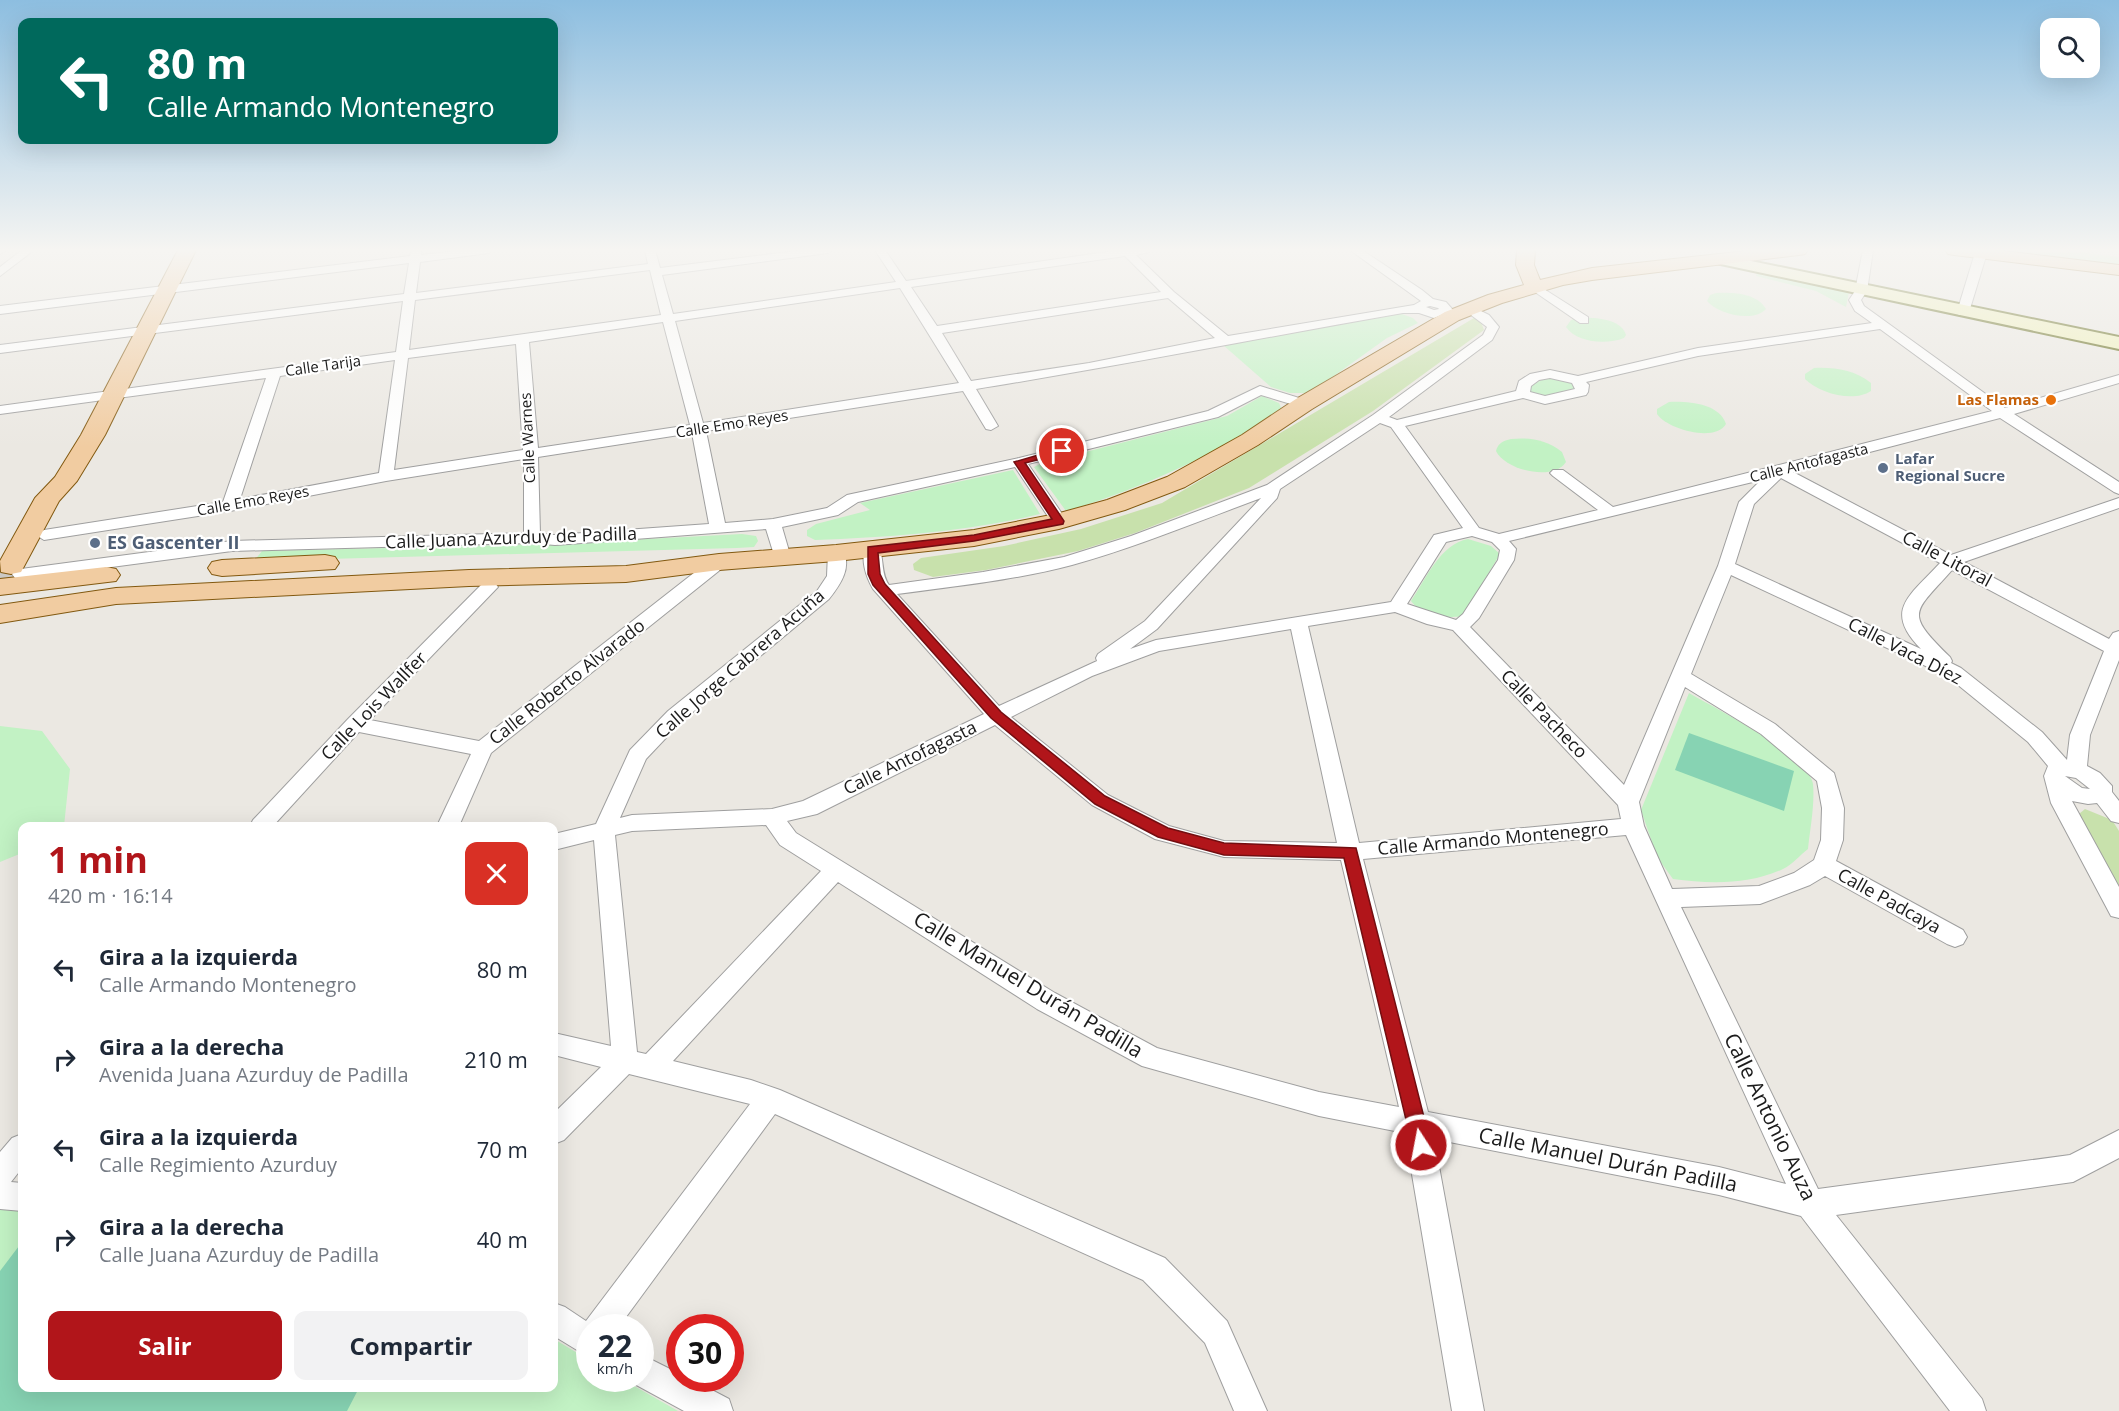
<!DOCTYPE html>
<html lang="es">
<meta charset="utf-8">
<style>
body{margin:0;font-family:"Open Sans",sans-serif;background:#f2f2f3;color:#1f2937;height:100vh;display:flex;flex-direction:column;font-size:22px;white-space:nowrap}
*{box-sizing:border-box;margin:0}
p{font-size:20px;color:#747a83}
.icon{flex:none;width:33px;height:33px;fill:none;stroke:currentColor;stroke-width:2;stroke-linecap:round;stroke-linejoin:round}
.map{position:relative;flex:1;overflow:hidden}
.sheet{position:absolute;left:18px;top:822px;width:540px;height:570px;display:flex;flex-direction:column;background:#fff;border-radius:12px;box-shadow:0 6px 24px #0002}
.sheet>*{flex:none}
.top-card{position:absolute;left:18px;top:18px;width:540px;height:126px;border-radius:12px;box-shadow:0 6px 24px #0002;background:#00695c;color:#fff;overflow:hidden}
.tools{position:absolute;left:2040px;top:18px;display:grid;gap:12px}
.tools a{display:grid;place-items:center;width:60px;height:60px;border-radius:12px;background:#fff;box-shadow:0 6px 24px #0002;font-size:30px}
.speed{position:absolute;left:576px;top:1314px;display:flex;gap:12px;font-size:30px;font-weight:700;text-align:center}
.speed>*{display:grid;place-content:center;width:78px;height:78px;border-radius:50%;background:#fff;box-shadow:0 6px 24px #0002;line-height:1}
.speed small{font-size:15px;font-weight:400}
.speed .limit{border:9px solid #d22;background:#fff;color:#111}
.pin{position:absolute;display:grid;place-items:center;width:51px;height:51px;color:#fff;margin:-26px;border:3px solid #fff;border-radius:50%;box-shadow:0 2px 6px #0007}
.me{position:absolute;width:66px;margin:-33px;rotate:349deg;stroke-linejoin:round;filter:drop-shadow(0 0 4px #0008)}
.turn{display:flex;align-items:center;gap:21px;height:126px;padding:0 30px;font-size:27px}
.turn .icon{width:78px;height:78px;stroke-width:2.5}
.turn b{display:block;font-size:42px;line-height:51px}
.round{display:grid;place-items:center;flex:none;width:63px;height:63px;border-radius:12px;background:#f2f2f3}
.headline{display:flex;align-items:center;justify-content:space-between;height:102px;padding:0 30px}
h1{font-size:36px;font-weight:700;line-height:45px;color:#b1151a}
.primary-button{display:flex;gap:12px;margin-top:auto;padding:12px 30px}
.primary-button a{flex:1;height:69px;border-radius:12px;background:#b1151a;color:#fff;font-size:24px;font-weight:700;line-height:69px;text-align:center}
.primary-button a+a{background:#f2f2f3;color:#1f2937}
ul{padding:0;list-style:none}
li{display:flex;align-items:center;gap:18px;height:90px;padding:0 30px}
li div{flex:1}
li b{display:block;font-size:22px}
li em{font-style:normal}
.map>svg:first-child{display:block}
</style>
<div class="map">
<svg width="2119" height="1411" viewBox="0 0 2119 1411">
<rect width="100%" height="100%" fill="#ebe8e2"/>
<g fill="#c8e1ac">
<polygon points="1474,318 1481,322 1484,330 1373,411 1249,488 1135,533 1078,551 986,570 933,577 914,570 913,564 921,558 1004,546 1081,529 1162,503"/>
<polygon points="2085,809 2112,820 2119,831 2119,888 2079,814"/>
</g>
<g fill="#c2f2c4">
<polygon points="1979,250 2062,250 2119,257 2119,268"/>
<polygon points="1758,271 1849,292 1846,307 1816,291 1756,276"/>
<path d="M1716,293c16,-1 41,0 50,16 -13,14 -48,5 -59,-8l3,-6z"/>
<polygon points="1399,313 1413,318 1418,323 1387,338 1310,393 1290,393 1271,387 1223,345"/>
<path d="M1578,318c15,-1 43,0 48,17l-2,3c-17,7 -47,5 -58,-11l5,-7z"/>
<path d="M1814,368c20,-1 41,2 57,15v8c-18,12 -52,2 -66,-12v-5z"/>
<polygon points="1556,378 1575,384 1575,390 1550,397 1528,391 1529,387 1543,379"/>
<path d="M1262,396l17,7 4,9c-72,43 -136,75 -217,99l-32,-44 8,-4 185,-47z"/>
<path d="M1669,402c18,-1 50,1 57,22 -11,19 -59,5 -69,-10v-5z"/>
<path d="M1511,439c19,-2 36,1 51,13l4,10c-13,20 -61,8 -70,-11 2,-8 7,-10 15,-12z"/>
<path d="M1013,470l27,44c-74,18 -149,23 -225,26l-8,-4v-6l9,-6 54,-14 -10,-7z"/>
<polygon points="742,534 756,536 758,541 754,547 737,548 254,561 262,551 551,544"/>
<path d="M1468,539l23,7 9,8 -37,62c-16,3 -42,-1 -52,-15 15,-22 29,-57 57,-62z"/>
<path d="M1689,693c26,15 120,63 124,91 2,20 -3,45 -5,65 -8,6 -16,16 -25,20 -34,16 -74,15 -110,10l-16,-22 -16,-47z"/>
<polygon points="0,726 42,731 70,769 64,826 22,826 22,853 0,862"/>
<polygon points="0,1209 22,1211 22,1388 554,1388 554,1339 589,1360 590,1378 622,1379 678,1411 0,1411"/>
</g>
<g fill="#87d3b3">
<polygon points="1689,733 1794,771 1784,811 1675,770"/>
<polygon points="22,1242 22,1388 359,1388 347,1411 0,1411 0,1271"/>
</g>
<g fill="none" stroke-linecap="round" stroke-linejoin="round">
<polyline stroke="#ccc9c4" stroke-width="27" stroke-dasharray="27 14" stroke-linecap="butt" points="0,585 11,566"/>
<defs>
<g id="minor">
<polygon points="0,250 7,250 0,254"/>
<polygon points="22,250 34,250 0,276 0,267"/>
<path d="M411,250h10v5l43,-5h30l-5,3 -69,9 -4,31 232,-29 -3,-14h10l5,18 144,-18h29l-5,3 -166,22 11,39 223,-32 -21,-32h10l21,31 214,-31h30l-1,2 -13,3 38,37 54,44 186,-31 7,-4 -71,-51h12l60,40 11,9 13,3 7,8 -19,8 -15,-5h-16c-143,25 -284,53 -427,76l22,37 -7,4 -5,-1 -23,-38 -257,40 19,92 48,-4 54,-11 20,-13 172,-37 189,-47 52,-25 49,15 2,3 -7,4 -43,-13 -43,22 -190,47 39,57 -8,5 -6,-2 -38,-57 -157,35 -20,13 -56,12 9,31 -8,5 -8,-5 -9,-29 -211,16 -23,-2 -300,8 -211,28 -6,-1 -3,-4 3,-4 6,-1 211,-28 292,-8v-74l-138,22 -156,30 -186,29 -8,-5 8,-5 179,-28 43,-124 -266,36v-8l396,-54 7,-51 -403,52v-8l404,-51 5,-31 -409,51v-8l410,-50zM1125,256l36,36 -224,34 -26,-39zM650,270l11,45 -252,35 6,-50zM900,288l59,95 -256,40 -28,-102zM1168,298l47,40 -126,25 -118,18 -29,-48zM1430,306l8,2 1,1 -5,1 -8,-3zM663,322l27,103 -152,23 -9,-106zM516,344l7,106 -129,20 14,-112zM395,360l-16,113 -139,26 40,-123zM692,433l17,91 -154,11 -15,-1 -2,-77z"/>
<path d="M1863,250h10l-6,41 -6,9 3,6 141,102 114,-33v8l-105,31 105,68v12l-5,-2 -114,-74 -207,54 158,83 168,-57v10l-155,54 145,77 4,-6 6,-2v29l-29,75 -3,31 13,7 12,13v6l7,9v22l-8,-2 -14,-18 -9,1 -16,-3 47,86v31l-8,-2 -60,-113 -7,-27 4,-10 -20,-24 -81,-66 -216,-101 -40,99 84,50 59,49 10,35 -1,32 -7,21 127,69 4,7 -4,7 -8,3 -8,-3 -122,-68 -15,9 -50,19 -79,3 137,282 252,-34 49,-25v28l-46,24 -237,33 146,184 4,12h-36l-149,-195 -82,-21 -285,-56 50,272h-32l-47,-278 -86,-17 -177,-50 -105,-57 -199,-127 -165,179 78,19 29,10 385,168 62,63 40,90h-33l-29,-68 -62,-63 -368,-166 -157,214h-28v30l-36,-22v-33l11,4 21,14 164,-217 -121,-30 -65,66 -10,4v-31l47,-46 -47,-12v-22l57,13 -17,-206 -40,10v-16l42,-10 34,-74 38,-39 149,-120 10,-15 1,-23 2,-4h12c11,18 -2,36 -13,50l-147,122 -36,38 -26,59 12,-3 140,-6 31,-8 181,-87 -111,-125c-7,-12 -13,-30 -7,-43h12c7,12 2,27 11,39l94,-13 81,-15 67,-21 136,-51 106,-70 110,-80 4,-8 -24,-18 6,-4 20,10 10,12 -7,13 -103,77 8,3 119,-29 3,-10 11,-7 20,-4 28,6 120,-28 174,-25 -17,-12 -6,-11 6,-9zM1880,329l112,82 -379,96 -50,-37h-10l-3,3 3,3 45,34 -99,24 -20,-6 -74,-102 118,-28 22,6 41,-9 2,-3 1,-7 -3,-3 112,-26zM1550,378l22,5 3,6 -30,7 -15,-4 1,-6 8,-6zM1380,423l11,4 72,101 -29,7 -43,67 -235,38 -26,9 27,-20 120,-131 3,-9zM1781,478l159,85c-29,32 -58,47 -19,86l-186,-85 19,-60zM1761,480l-22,22 -21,64 -94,219 -154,-158 9,-9 35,-58 2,-11 -7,-8zM1261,498l-116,123 -47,33 -2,4 1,3 -98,45 -102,-112c58,-8 119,-14 175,-29 65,-18 127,-44 189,-67zM1472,536l20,6 8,8 -2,10 -35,54 -7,6 -49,-16 39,-62zM1952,570l152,81 -34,84 -3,25 -25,-28 -81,-64 -10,-5 1,-2 -2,-4c-46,-45 -37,-43 2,-87zM1395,612l32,12 26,6 165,175 3,14 -262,24 -51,-217zM1291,629l46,214 -113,-2 -55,-15 -61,-31 -97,-78 81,-41 67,-25zM1685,687l76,47 56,47 5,27 -1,32 -7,20 -20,13 -35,13 -87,3 -28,-63 -5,-24zM995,725l97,80 63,34 69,18 117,3 58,247 -80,-15 -162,-44 -102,-55 -259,-160 -9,-12 30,-7zM2065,776l11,2 14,11 -8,-1zM766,825l14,20 41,26 -175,183 -9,-2 -22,-217 17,-4zM1626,835l160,349 -67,-17 -291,-55 -65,-253z"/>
<polygon points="1981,250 1987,253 1969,312 1967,315 1959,315 1957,312 1975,253"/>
<polygon points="1536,284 1588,317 1588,323 1580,323 1532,290 1530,288"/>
<polygon points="719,557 725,558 727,562 725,566 491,753 459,826 437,826 471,754 359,732 273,826 250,826 253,820 348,719 483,583 495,583 498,587 370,720 479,741 713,558"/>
<polygon points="22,1134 22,1168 11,1182 22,1183 22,1211 0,1209 0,1152 12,1138"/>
<polygon points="640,1354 680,1374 680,1378 689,1378 729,1399 733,1411 684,1411 629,1381 628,1378 640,1378"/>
</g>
<polygon id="secondary" points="1722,255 2119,337 2119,349 1716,263 1714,260"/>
<g id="primary">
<polygon points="178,250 196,250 105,435 77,481 59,501 21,572 11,574 1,572 0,561 35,498 55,477 81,435"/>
<polygon points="1517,250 1535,250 1534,265 1540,280 1592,268 1755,250 1808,250 1805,254 1799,255 1592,280 1563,285 1502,303 1459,320 1312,409 1258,445 1185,487 1125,510 1059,529 974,546 836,561 719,570 626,582 469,586 116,604 0,623 0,605 116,588 469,570 626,566 719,554 836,545 974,530 1056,514 1107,500 1167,477 1242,435 1296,399 1445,312 1488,295 1524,285 1516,265"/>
<polygon points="1945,250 1996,250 2119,265 2119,275 1954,255 1948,254"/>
<polygon points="325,555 335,557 339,563 335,569 222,576 212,574 208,568 212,562 222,560"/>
<polygon points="106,567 116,569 120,575 116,581 0,595 0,579"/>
</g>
</defs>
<use href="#minor" stroke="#9f9f9f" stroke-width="2"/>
<use href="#secondary" stroke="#5d6410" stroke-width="4"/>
<use href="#primary" stroke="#825910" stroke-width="2"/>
<use href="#minor" fill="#fff" fill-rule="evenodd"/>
<use href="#secondary" fill="#f0f1ba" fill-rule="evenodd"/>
<use href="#primary" fill="#f1cca1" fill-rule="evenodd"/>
</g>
<linearGradient id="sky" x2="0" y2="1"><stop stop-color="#8dbee0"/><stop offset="0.56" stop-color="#f6f5f2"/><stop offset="1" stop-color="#f6f5f2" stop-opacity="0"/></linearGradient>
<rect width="2119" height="447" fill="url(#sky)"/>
<polygon fill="#b1151a" stroke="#730e11" stroke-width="1.5" points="1062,448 1067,451 1065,453 1025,463 1064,521 1063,524 974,541 878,553 880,574 885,584 1001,712 1105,796 1168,828 1224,843 1356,848 1431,1145 1428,1151 1421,1154 1414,1151 1412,1145 1344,858 1224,855 1158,837 1095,804 991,718 873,585 868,574 868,547 974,535 1052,519 1014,462"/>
<circle fill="#e8710a" stroke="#fff" stroke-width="2" cx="2051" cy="400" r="6"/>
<g fill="#5c6f8a" stroke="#fff" stroke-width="2">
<circle cx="1883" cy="468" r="6"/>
<circle cx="95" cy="543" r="6"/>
</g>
<g text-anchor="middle" stroke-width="4.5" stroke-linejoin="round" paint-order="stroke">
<g font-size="15" fill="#1b1b1b" stroke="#fff">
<text transform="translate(323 366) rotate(-8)" y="5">Calle Tarija</text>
<text transform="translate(732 424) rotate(-9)" y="5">Calle Emo Reyes</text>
<text transform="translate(528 438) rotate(-93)" y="5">Calle Warnes</text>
<text transform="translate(1809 463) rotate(-14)" y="5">Calle Antofagasta</text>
<text transform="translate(253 501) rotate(-10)" y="5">Calle Emo Reyes</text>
</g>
<g font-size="15" font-weight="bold" fill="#c56008" stroke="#fff" text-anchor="end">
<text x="2039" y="405">Las Flamas</text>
</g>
<g font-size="15" font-weight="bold" fill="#4e5e75" stroke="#fff" text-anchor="start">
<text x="1895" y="464">Lafar<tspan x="1895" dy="17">Regional Sucre</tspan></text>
</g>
<g font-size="18" fill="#1b1b1b" stroke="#fff">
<text transform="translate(511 538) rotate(-2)" y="6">Calle Juana Azurduy de Padilla</text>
<text transform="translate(1947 559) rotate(28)" y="6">Calle Litoral</text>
<text transform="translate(1905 651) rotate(27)" y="6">Calle Vaca Díez</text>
<text transform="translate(740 664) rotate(-41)" y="6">Calle Jorge Cabrera Acuña</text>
<text transform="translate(567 682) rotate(-38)" y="6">Calle Roberto Alvarado</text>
<text transform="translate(374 706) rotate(-46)" y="6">Calle Lois Wallfer</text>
<text transform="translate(1544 714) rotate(46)" y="6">Calle Pacheco</text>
<text transform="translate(910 758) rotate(-26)" y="6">Calle Antofagasta</text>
<text transform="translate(1493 839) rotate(-5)" y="6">Calle Armando Montenegro</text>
<text transform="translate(1889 901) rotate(29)" y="6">Calle Padcaya</text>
</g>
<g font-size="18" font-weight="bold" fill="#4e5e75" stroke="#fff" text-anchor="start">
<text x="107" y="549">ES Gascenter II</text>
</g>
<g font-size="21" fill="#1b1b1b" stroke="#fff">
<text transform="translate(1028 985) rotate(31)" y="7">Calle Manuel Durán Padilla</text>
<text transform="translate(1770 1117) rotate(64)" y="7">Calle Antonio Auza</text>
<text transform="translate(1608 1160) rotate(11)" y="7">Calle Manuel Durán Padilla</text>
</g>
</g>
</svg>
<div class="tools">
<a><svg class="icon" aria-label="search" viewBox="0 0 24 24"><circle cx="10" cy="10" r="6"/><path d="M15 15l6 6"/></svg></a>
</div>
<div class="speed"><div>22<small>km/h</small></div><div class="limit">30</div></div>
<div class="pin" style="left:1062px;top:451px;background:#d93025"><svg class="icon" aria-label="arrive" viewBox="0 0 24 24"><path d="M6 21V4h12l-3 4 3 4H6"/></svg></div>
<svg class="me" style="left:1421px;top:1145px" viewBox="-20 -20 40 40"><circle r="17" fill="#b1151a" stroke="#fff" stroke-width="3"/><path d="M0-11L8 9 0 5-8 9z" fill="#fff"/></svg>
<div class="top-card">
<div class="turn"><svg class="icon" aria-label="left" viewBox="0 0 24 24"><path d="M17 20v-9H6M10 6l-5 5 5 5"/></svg><div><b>80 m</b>Calle Armando Montenegro</div></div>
</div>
<section class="sheet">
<div class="headline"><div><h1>1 min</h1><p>420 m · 16:14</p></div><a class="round" style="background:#d93025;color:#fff"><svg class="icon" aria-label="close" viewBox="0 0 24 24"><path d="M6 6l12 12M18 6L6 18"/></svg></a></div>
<ul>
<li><svg class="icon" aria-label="left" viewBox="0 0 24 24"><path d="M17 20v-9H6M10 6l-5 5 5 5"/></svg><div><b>Gira a la izquierda</b><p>Calle Armando Montenegro</p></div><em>80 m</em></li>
<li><svg class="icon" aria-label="right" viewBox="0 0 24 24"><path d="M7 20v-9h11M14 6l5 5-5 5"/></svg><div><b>Gira a la derecha</b><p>Avenida Juana Azurduy de Padilla</p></div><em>210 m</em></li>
<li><svg class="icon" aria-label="left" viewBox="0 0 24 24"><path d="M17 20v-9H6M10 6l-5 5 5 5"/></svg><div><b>Gira a la izquierda</b><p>Calle Regimiento Azurduy</p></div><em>70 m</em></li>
<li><svg class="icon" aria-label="right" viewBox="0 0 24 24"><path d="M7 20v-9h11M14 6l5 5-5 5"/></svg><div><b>Gira a la derecha</b><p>Calle Juana Azurduy de Padilla</p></div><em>40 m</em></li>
</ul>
<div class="primary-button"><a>Salir</a><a>Compartir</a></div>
</section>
</div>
